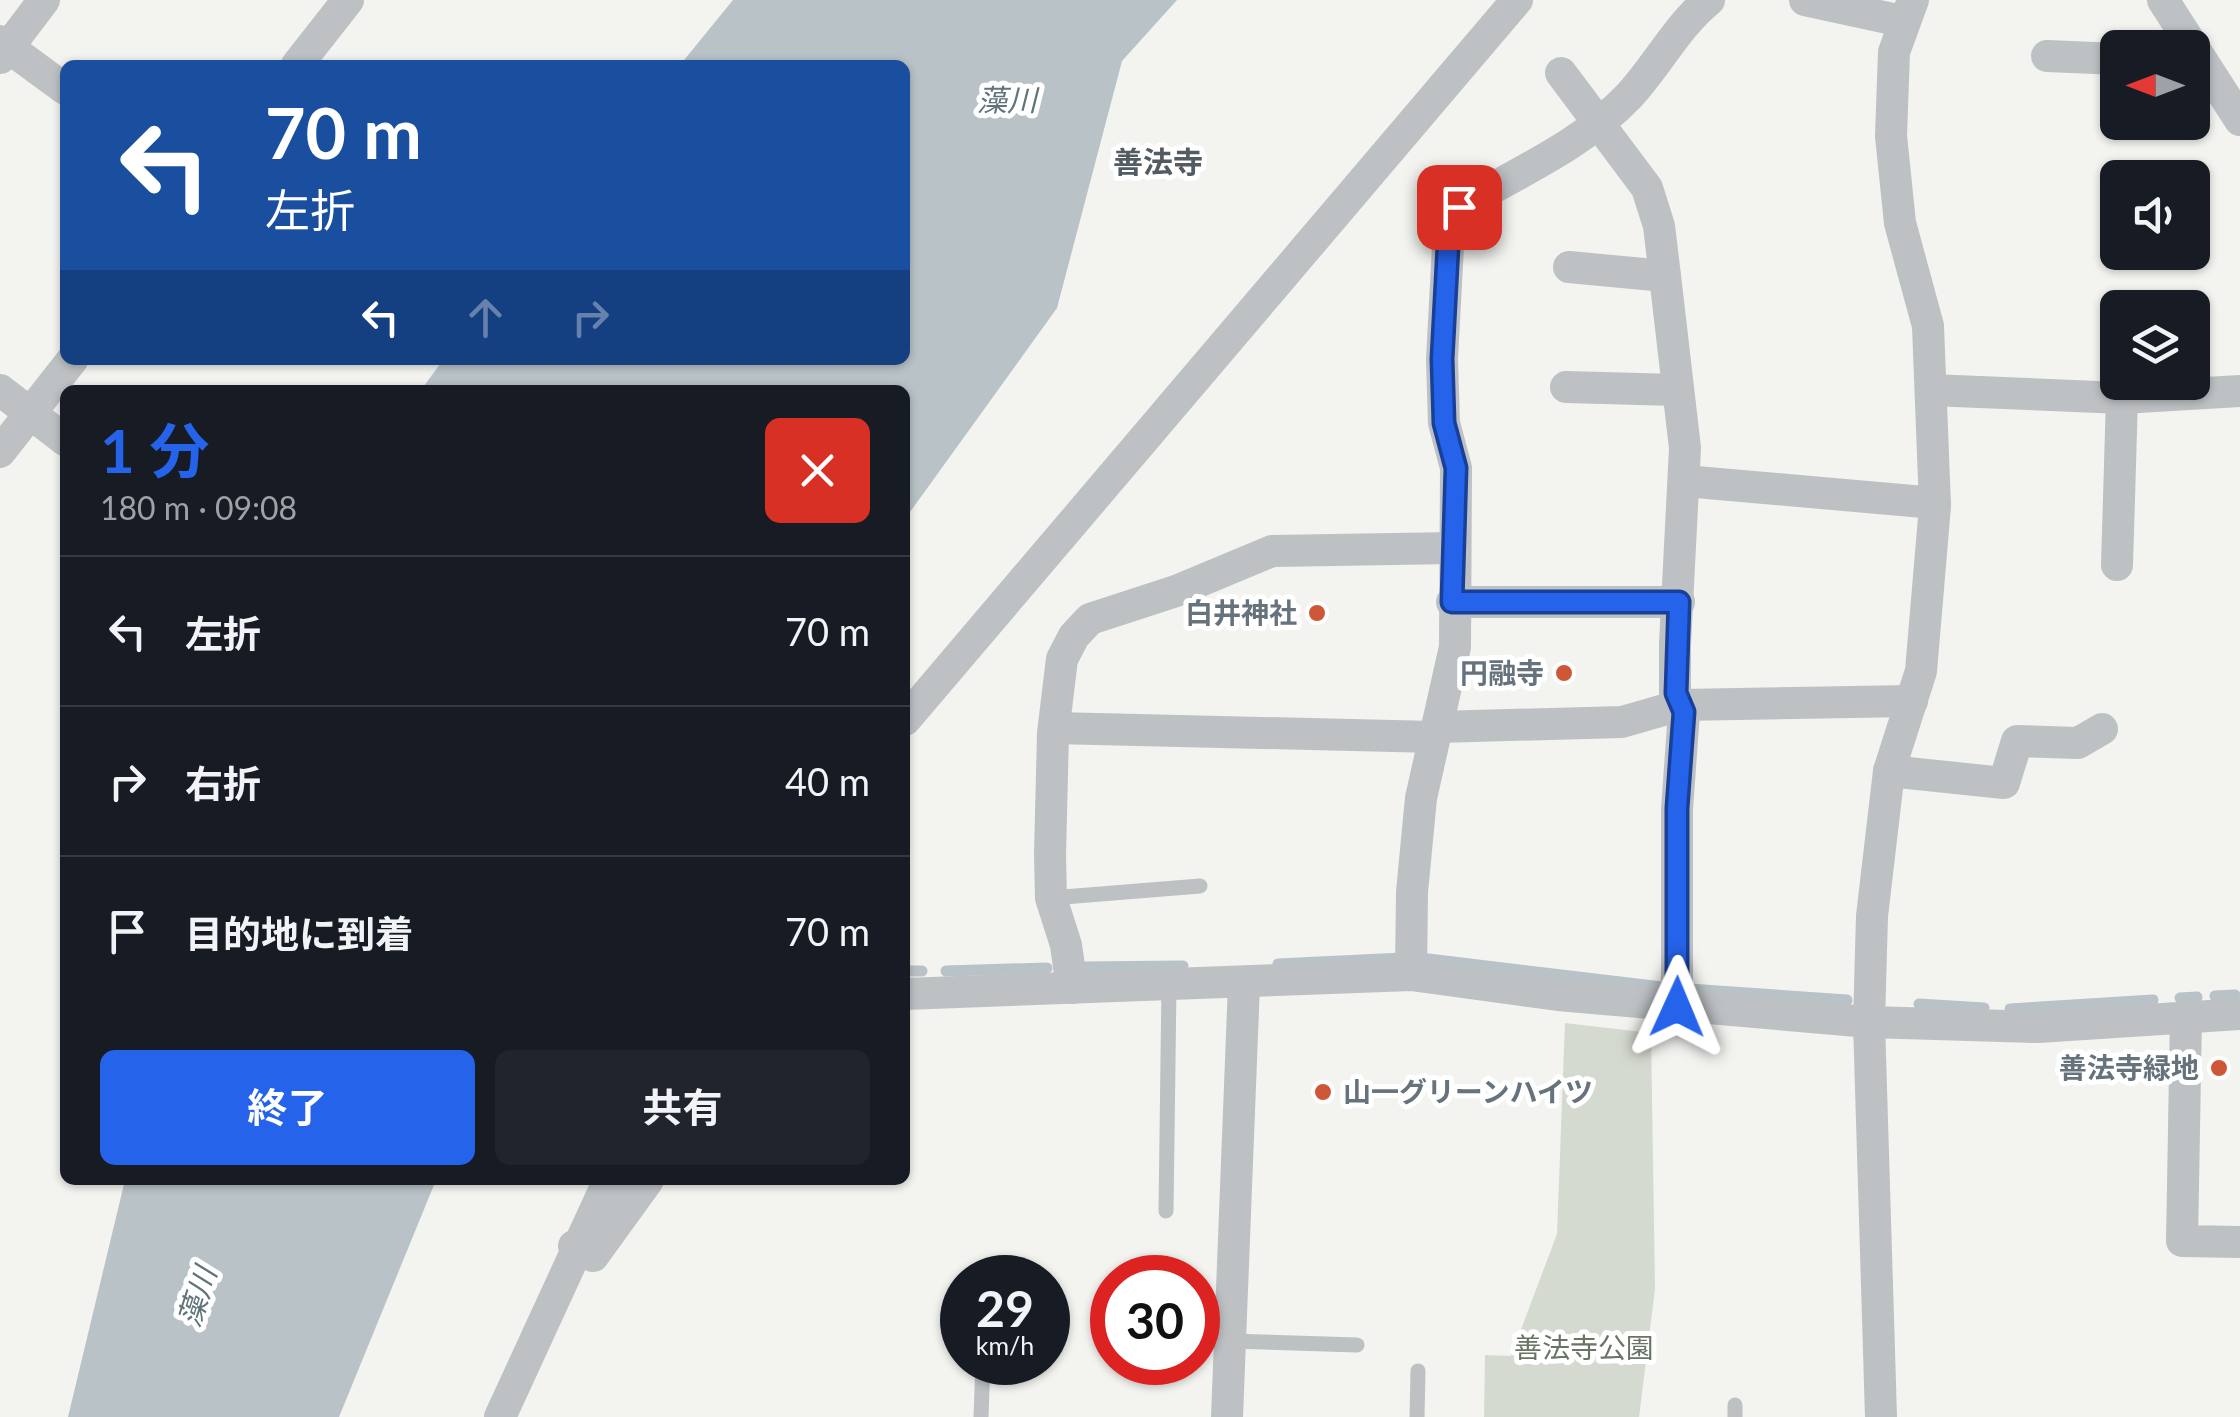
<!DOCTYPE html>
<html lang="ja">
<meta charset="utf-8">
<style>
body{margin:0;font-family:Lato,"Noto Sans JP",sans-serif;background:#20242c;color:#f1f3f6;height:100vh;display:flex;flex-direction:column;font-size:38px;white-space:nowrap}
*{box-sizing:border-box;margin:0}
p{font-size:32px;color:#9ea1a6}
.icon{flex:none;width:55px;height:55px;fill:none;stroke:currentColor;stroke-width:2;stroke-linecap:round;stroke-linejoin:round}
.map{position:relative;flex:1;overflow:hidden}
.sheet{position:absolute;left:60px;top:385px;width:850px;height:800px;display:flex;flex-direction:column;background:#171b24;border-radius:15px;box-shadow:0 2px 8px #0004}
.sheet>*{flex:none}
.hud{position:absolute;left:60px;top:60px;width:850px;height:305px;border-radius:15px;box-shadow:0 2px 8px #0004;background:#1a4fa0;color:#fff;overflow:hidden}
.needle{width:65px;rotate:270deg}
.buttons{position:absolute;left:2100px;top:30px;display:grid;gap:20px}
.buttons a{display:grid;place-items:center;width:110px;height:110px;border-radius:15px;background:#171b24;box-shadow:0 2px 8px #0004;font-size:50px}
.speed{position:absolute;left:940px;top:1255px;display:flex;gap:20px;font-size:50px;font-weight:700;text-align:center}
.speed>*{display:grid;place-content:center;width:130px;height:130px;border-radius:50%;background:#171b24;box-shadow:0 2px 8px #0004;line-height:1}
.speed small{font-size:25px;font-weight:400}
.speed .limit{border:15px solid #d22;background:#fff;color:#111}
.pin{position:absolute;display:grid;place-items:center;width:85px;height:85px;color:#fff;margin:-42px;border-radius:20px;box-shadow:0 5px 15px #0006}
.me{position:absolute;width:110px;margin:-55px;rotate:1deg;stroke-linejoin:round;filter:drop-shadow(0 0 8px #0008)}
.turn{display:flex;align-items:center;gap:35px;height:210px;padding:0 40px;font-size:45px}
.turn .icon{width:130px;height:130px;stroke-width:2.5}
.turn b{display:block;font-size:70px;line-height:85px}
.lanes{display:flex;align-items:center;height:95px;padding:0 40px;background:#0003;justify-content:center;gap:50px;direction:ltr}
.lanes .off{opacity:.35}
.round{display:grid;place-items:center;flex:none;width:105px;height:105px;border-radius:15px;background:#20242c}
.head{display:flex;align-items:center;justify-content:space-between;height:170px;padding:0 40px}
h1{font-size:60px;font-weight:700;line-height:75px;color:#2563eb}
.cta{display:flex;gap:20px;margin-top:auto;padding:20px 40px}
.cta a{flex:1;height:115px;border-radius:15px;background:#2563eb;color:#fff;font-size:40px;font-weight:700;line-height:115px;text-align:center}
.cta a+a{background:#20242c;color:#f1f3f6}
ul{padding:0;list-style:none}
li{display:flex;align-items:center;gap:30px;height:150px;padding:0 40px;border-top:2px solid #363941}
li div{flex:1}
li b{display:block;font-size:38px}
li em{font-style:normal}
.map>svg:first-child{display:block}
</style>
<div class="map">
<svg width="2240" height="1417" viewBox="0 0 2240 1417">
<rect width="100%" height="100%" fill="#f3f3f0"/>
<polygon fill="#d5dad1" points="1565,1023 1651,1033 1655,1289 1639,1417 1484,1417 1485,1355 1511,1356 1557,1234"/>
<g fill="#b9c2c6">
<polygon points="733,0 1177,0 1122,61 1057,308 905,519 905,390 421,390 443,360 905,360 905,65 680,65"/>
<polygon points="125,1180 436,1180 339,1417 68,1417"/>
</g>
<g fill="none" stroke-linecap="round" stroke-linejoin="round">
<g stroke="#b9c2c6" stroke-width="11">
<polyline points="1420,958 1662,987"/>
<polyline points="1278,964 1403,958"/>
<polyline points="1081,967 1183,966"/>
<polyline points="905,971 922,971"/>
<polyline points="946,971 1047,968"/>
<polyline points="1689,989 1847,1000"/>
<polyline points="2215,996 2235,995"/>
<polyline points="2180,998 2197,997"/>
<polyline points="1919,1004 1984,1008"/>
<polyline points="2010,1009 2153,1000"/>
</g>
<g stroke="#bdc1c3" stroke-width="15">
<polyline points="1051,898 1200,886"/>
<polyline points="1166,1211 1169,985"/>
<polyline points="987,1278 987,1270"/>
<polyline points="1230,1341 1357,1345"/>
<polyline points="981,1417 983,1362"/>
<polyline points="1417,1417 1418,1371"/>
<polyline points="1735,1417 1735,1405"/>
</g>
<g stroke="#bdc1c3" stroke-width="32">
<polyline points="1805,0 1902,21"/>
<polyline points="2163,0 2240,120"/>
<polyline points="0,41 65,89"/>
<polyline points="2047,56 2118,59"/>
<polyline points="0,58 44,0"/>
<polyline points="297,65 348,0"/>
<polyline points="1561,73 1647,188 1659,226 1665,276 1685,448 1675,644 1675,693 1684,712 1677,809 1677,1007"/>
<polyline points="1569,267 1665,276"/>
<polyline points="1566,387 1676,390"/>
<polyline points="0,390 65,440"/>
<polyline points="1931,390 2122,398 2240,391"/>
<polyline points="0,452 72,360"/>
<polyline points="1685,481 1935,503"/>
<polyline points="2117,565 2122,398"/>
<polyline points="1452,602 1679,602"/>
<polyline points="905,720 1517,0"/>
<polyline points="1437,727 1622,722 1681,705 1912,701"/>
<polyline points="1054,728 1434,737"/>
<polyline points="1889,771 2004,783 2017,741 2078,743 2102,729"/>
<path d="M1411,975l1,-83 9,-94 34,-151 1,-179 -12,-45 -2,-64 6,-113 11,-39c58,-34 123,-62 170,-111 28,-30 48,-70 80,-96"/>
<polyline points="1072,988 1066,945 1051,898 1050,855 1053,733 1062,659 1074,636 1090,619 1176,591 1272,551 1454,548"/>
<polyline points="905,994 1411,975 1558,995 1869,1022 2038,1027 2240,1014"/>
<polyline points="2186,1017 2182,1241 2240,1242"/>
<polyline points="574,1246 593,1256 648,1180"/>
<polyline points="500,1417 609,1180"/>
<polyline points="1227,1417 1244,984"/>
<polyline points="1881,1417 1869,1022 1872,916 1889,771 1921,671 1935,506 1928,326 1900,223 1891,136 1894,52 1913,0"/>
</g>
</g>
<g fill="none" stroke-linecap="round" stroke-linejoin="round">
<defs>
<polyline id="route" points="1459,207 1448,246 1442,359 1444,423 1456,468 1452,602 1679,602 1676,693 1684,712 1677,808 1677,1007"/>
</defs>
<use href="#route" stroke="#184099" stroke-width="25"/>
<use href="#route" stroke="#2563eb" stroke-width="18"/>
</g>
<g fill="#cd5736" stroke="#fff" stroke-width="4">
<circle cx="1317" cy="613" r="10"/>
<circle cx="1564" cy="673" r="10"/>
<circle cx="2219" cy="1068" r="10"/>
<circle cx="1323" cy="1092" r="10"/>
</g>
<g text-anchor="middle" stroke-width="10" stroke-linejoin="round" paint-order="stroke">
<g font-size="28" font-weight="bold" fill="#66737d" stroke="#fff" text-anchor="end">
<text x="1297" y="623">白井神社</text>
<text x="1544" y="683">円融寺</text>
<text x="2199" y="1078">善法寺緑地</text>
<text x="1343" y="1102" text-anchor="start">山一グリーンハイツ</text>
</g>
<g font-size="28" fill="#687564" stroke="#fff">
<text x="1584" y="1358">善法寺公園</text>
</g>
<g font-size="30" font-style="italic" fill="#62747b" stroke="#fff">
<text x="1007" y="111">藻川</text>
<text transform="translate(198 1297) rotate(-72)" y="10">藻川</text>
</g>
<g font-size="30" font-weight="bold" fill="#535c63" stroke="#fff">
<text x="1158" y="173">善法寺</text>
</g>
</g>
</svg>
<div class="buttons">
<a><svg class="needle" viewBox="-14 -14 28 28"><path d="M0-13l5 13h-10z" fill="#e53935"/><path d="M0 13l5-13h-10z" fill="#9ea1a6"/></svg></a>
<a><svg class="icon" aria-label="sound" viewBox="0 0 24 24"><path d="M4 9h4l5-4v14l-5-4H4zM17 9q2 3 0 6"/></svg></a>
<a><svg class="icon" aria-label="layers" viewBox="0 0 24 24"><path d="M12 4l9 5-9 5-9-5zM3 14l9 5 9-5"/></svg></a>
</div>
<div class="speed"><div>29<small>km/h</small></div><div class="limit">30</div></div>
<div class="pin" style="left:1459px;top:207px;background:#d93025"><svg class="icon" aria-label="arrive" viewBox="0 0 24 24"><path d="M6 21V4h12l-3 4 3 4H6"/></svg></div>
<svg class="me" style="left:1677px;top:1007px" viewBox="-20 -20 40 40"><path d="M0-17L14 15 0 8-14 15z" fill="#2563eb" stroke="#fff" stroke-width="4"/></svg>
<div class="hud">
<div class="turn"><svg class="icon" aria-label="left" viewBox="0 0 24 24"><path d="M17 20v-9H6M10 6l-5 5 5 5"/></svg><div><b>70 m</b>左折</div></div>
<div class="lanes"><svg class="icon" aria-label="left" viewBox="0 0 24 24"><path d="M17 20v-9H6M10 6l-5 5 5 5"/></svg><svg class="icon off" aria-label="ahead" viewBox="0 0 24 24"><path d="M12 20V5M6 11l6-6 6 6"/></svg><svg class="icon off" aria-label="right" viewBox="0 0 24 24"><path d="M7 20v-9h11M14 6l5 5-5 5"/></svg></div>
</div>
<section class="sheet">
<div class="head"><div><h1>1 分</h1><p>180 m · 09:08</p></div><a class="round" style="background:#d93025;color:#fff"><svg class="icon" aria-label="close" viewBox="0 0 24 24"><path d="M6 6l12 12M18 6L6 18"/></svg></a></div>
<ul>
<li><svg class="icon" aria-label="left" viewBox="0 0 24 24"><path d="M17 20v-9H6M10 6l-5 5 5 5"/></svg><div><b>左折</b></div><em>70 m</em></li>
<li><svg class="icon" aria-label="right" viewBox="0 0 24 24"><path d="M7 20v-9h11M14 6l5 5-5 5"/></svg><div><b>右折</b></div><em>40 m</em></li>
<li><svg class="icon" aria-label="arrive" viewBox="0 0 24 24"><path d="M6 21V4h12l-3 4 3 4H6"/></svg><div><b>目的地に到着</b></div><em>70 m</em></li>
</ul>
<div class="cta"><a>終了</a><a>共有</a></div>
</section>
</div>
